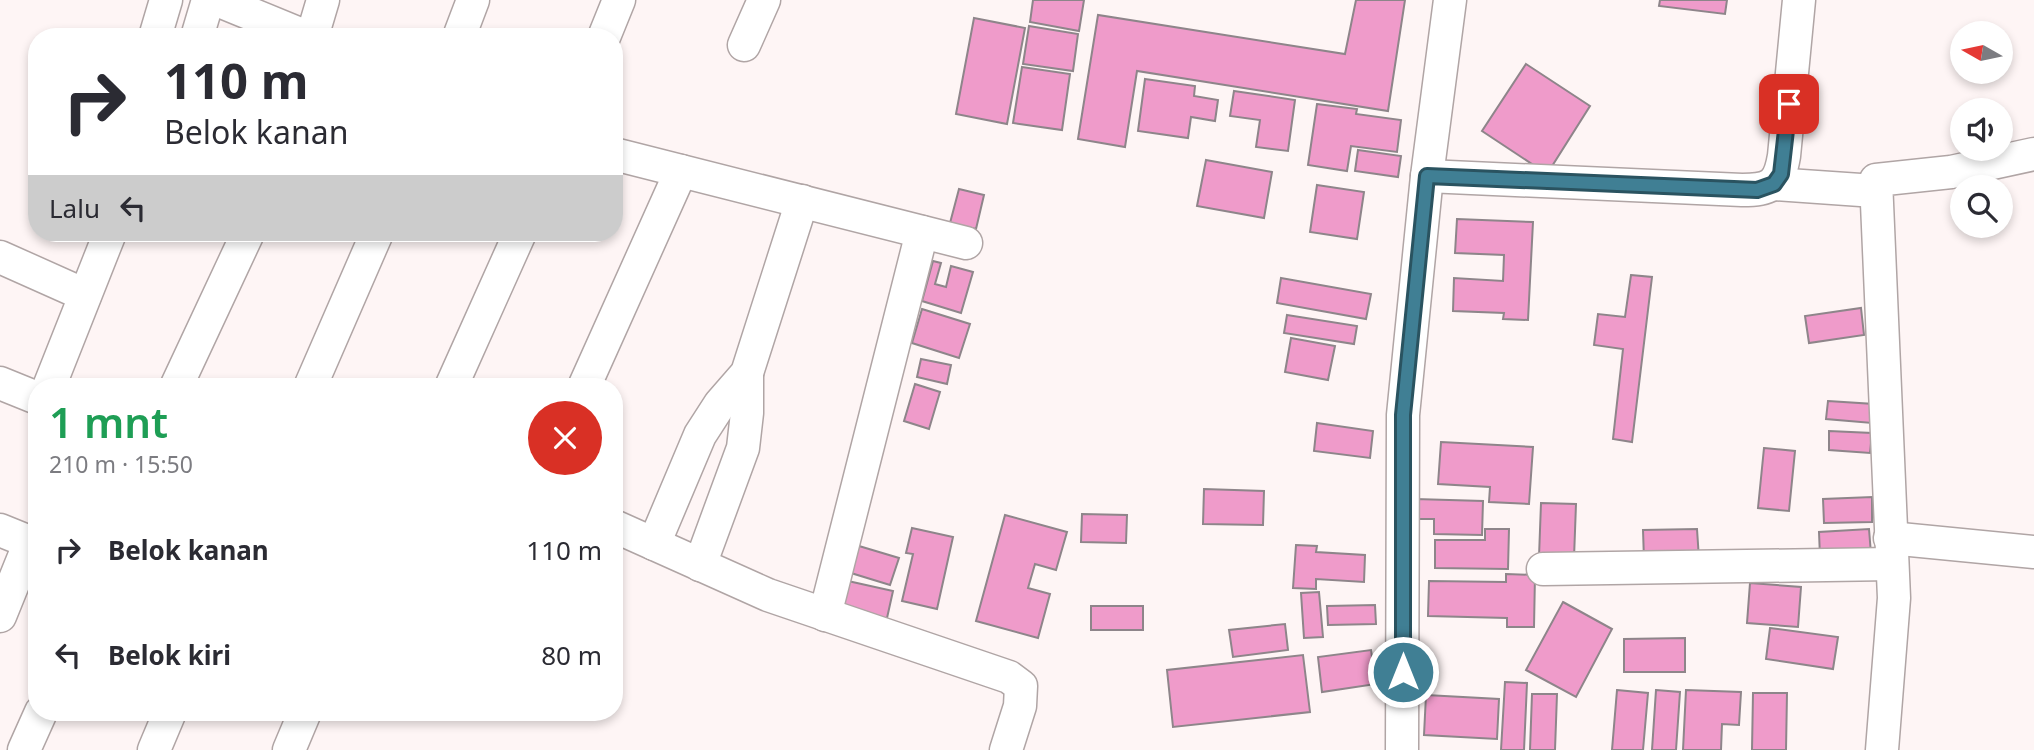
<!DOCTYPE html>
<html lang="id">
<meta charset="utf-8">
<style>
body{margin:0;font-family:"Noto Sans",sans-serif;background:#f7f7f7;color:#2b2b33;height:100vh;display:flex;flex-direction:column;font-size:26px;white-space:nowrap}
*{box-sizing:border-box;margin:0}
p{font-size:23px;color:#7c7c81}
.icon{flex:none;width:38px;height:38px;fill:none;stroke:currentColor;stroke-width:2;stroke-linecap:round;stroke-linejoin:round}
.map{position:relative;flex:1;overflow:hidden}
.side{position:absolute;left:28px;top:378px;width:595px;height:343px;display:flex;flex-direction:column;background:#fff;border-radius:28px;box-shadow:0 4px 10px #0003}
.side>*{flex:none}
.guide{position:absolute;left:28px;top:28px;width:595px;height:214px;border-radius:28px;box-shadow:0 4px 10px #0003;background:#fff;color:#2b2b33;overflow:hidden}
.needle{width:46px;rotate:279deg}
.controls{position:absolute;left:1950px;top:21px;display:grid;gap:14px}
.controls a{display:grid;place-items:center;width:63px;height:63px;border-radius:50%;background:#fff;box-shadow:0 4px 10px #0003;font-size:35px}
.pin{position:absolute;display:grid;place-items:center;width:60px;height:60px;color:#fff;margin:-30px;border-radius:14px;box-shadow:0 4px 10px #0006}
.me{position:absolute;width:77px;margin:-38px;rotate:0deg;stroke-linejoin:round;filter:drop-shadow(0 0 5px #0008)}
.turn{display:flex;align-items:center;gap:24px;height:147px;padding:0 21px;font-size:32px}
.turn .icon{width:91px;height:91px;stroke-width:2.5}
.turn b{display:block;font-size:49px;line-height:60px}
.then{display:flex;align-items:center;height:66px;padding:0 21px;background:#0003;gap:14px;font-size:26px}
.round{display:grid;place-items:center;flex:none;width:74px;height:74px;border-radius:37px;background:#f7f7f7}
.summary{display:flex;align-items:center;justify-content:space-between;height:119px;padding:0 21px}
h1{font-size:42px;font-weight:600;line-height:52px;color:#1e9e55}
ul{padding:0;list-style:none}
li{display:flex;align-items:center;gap:21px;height:105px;padding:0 21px}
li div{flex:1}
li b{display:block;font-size:26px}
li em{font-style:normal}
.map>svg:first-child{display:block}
</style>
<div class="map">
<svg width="2034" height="750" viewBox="0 0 2034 750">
<rect width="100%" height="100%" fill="#fef5f5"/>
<g fill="#ef9bca" stroke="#8e858a" stroke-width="2">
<polygon points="1033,0 1084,0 1079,31 1030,22"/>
<polygon points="1356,0 1405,0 1388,111 1137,71 1125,147 1078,139 1098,15 1345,54"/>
<polygon points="1660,0 1727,0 1725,14 1659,6"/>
<polygon points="974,18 1025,28 1007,124 956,114"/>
<polygon points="1029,26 1078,34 1073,71 1023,64"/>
<polygon points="1526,64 1590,106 1547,174 1482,131"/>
<polygon points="1022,67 1070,74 1062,130 1013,123"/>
<polygon points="1145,79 1195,86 1194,96 1218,100 1215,121 1191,117 1188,138 1138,131"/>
<polygon points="1234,91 1295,100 1288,151 1256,147 1260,120 1230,116"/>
<polygon points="1317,104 1357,109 1356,114 1401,120 1397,152 1351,146 1347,171 1308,165"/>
<polygon points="1358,150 1401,156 1398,177 1355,171"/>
<polygon points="1206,160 1272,172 1264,218 1197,206"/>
<polygon points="1317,185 1364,192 1357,239 1310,232"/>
<polygon points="959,189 984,195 976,229 950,223"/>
<polygon points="1457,219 1533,222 1528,320 1503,319 1504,313 1453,311 1454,278 1503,281 1504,255 1455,253"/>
<polygon points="933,261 941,263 935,284 946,287 951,266 973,272 961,313 922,301"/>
<polygon points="1631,275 1652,277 1632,442 1613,439 1623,349 1594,345 1598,314 1625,317"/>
<polygon points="1281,278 1371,294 1366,319 1277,303"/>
<polygon points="1861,308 1864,335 1809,343 1805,316"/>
<polygon points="922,309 970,324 959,358 912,343"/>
<polygon points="1287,315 1357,326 1354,344 1284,333"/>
<polygon points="1291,338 1335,346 1328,380 1285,372"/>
<polygon points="921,359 951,365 947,384 917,377"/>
<polygon points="915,384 940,392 929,429 904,421"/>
<polygon points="1828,401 1874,404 1872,423 1826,419"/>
<polygon points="1317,423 1373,431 1370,458 1314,451"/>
<polygon points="1829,431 1872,433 1870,453 1829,450"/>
<polygon points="1441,442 1533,447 1529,504 1489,502 1490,487 1438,484"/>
<polygon points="1764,448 1795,451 1789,511 1758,508"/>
<polygon points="1204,489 1264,491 1263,525 1203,524"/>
<polygon points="1872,497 1872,522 1824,523 1823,499"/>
<polygon points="1415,499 1483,501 1482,535 1434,534 1434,519 1415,519"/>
<polygon points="1541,503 1576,504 1574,558 1539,557"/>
<polygon points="1082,514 1127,515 1126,543 1081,542"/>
<polygon points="1005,515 1067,532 1056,570 1035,564 1028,588 1050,594 1038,638 976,621"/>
<polygon points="912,528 953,537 937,609 902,601 913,554 906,553"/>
<polygon points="1485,529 1509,529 1508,569 1435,568 1435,540 1485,540"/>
<polygon points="1697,529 1699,559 1644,560 1643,530"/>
<polygon points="1869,529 1871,554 1820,557 1819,532"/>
<polygon points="1296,545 1317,546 1316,552 1365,555 1364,582 1316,579 1316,589 1293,588"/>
<polygon points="859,546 899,558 890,585 851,573"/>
<polygon points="1506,574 1535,575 1534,627 1507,627 1507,618 1428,616 1429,581 1506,582"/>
<polygon points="848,581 893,591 885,627 840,618"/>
<polygon points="1750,583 1801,587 1798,627 1747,623"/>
<polygon points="1319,592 1323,637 1304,638 1301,593"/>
<polygon points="1563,602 1612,629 1576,697 1526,670"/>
<polygon points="1375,605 1376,624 1328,625 1327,606"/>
<rect x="1091" y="606" width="52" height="24"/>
<polygon points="1285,624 1288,650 1233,657 1229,630"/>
<polygon points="1770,628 1838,637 1833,669 1766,659"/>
<polygon points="1685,638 1685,672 1624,672 1624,639"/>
<polygon points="1371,650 1376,684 1322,692 1318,657"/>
<polygon points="1303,655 1310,712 1173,727 1167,670"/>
<polygon points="1505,682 1527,683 1524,750 1501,750"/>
<polygon points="1617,690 1648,693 1643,750 1612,750"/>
<polygon points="1656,690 1680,692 1676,750 1652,750"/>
<polygon points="1686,690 1741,692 1739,725 1722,724 1721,750 1683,750"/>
<polygon points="1753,693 1787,693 1786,750 1752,750"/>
<polygon points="1532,694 1557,694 1555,750 1530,750"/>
<polygon points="1426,695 1499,699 1497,739 1424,735"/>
</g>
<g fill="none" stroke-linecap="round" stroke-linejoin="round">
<defs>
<g id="minor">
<polyline points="217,0 307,37"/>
<polyline points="155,37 166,0"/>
<polyline points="197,37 208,0"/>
<polyline points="312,37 323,0"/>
<polyline points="459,37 473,0"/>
<polyline points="604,37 619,0"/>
<polyline points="744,45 764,0"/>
<polyline points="614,154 966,243"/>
<path d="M1427,176l315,14c29,0 37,-5 42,-34l15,-156"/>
<polyline points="1774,184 1875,191"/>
<polyline points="0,257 85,295"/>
<polyline points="0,383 37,398"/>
<polyline points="49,387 110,233"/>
<polyline points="176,387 248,233"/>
<polyline points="310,387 377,233"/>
<polyline points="451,387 520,233"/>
<polyline points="584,387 681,171"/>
<polyline points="614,526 768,595 1009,677 1021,686 1020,706 1006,750"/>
<polyline points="0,530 37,545"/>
<polyline points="1890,538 2034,552"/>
<polyline points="654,544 700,435 720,404 747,373 802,201"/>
<polyline points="700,565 743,448 747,413 747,373"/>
<polyline points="1543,569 1892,564"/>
<polyline points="825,615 922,232"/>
<polyline points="0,616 30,542"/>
<polyline points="24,750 41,712"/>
<polyline points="154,750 170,712"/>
<polyline points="289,750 305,712"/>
<polyline points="1402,750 1403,415 1427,176 1450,0"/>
<polyline points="1882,750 1894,598 1876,180 1951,172 2034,154"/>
</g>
</defs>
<use href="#minor" stroke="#b0a5a5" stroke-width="35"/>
<use href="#minor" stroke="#fff" stroke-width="32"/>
</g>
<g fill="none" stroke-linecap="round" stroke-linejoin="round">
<defs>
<polyline id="route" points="1403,672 1403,415 1427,176 1757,190 1774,184 1781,174 1789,104"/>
</defs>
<use href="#route" stroke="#2a5360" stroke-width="18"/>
<use href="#route" stroke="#407f94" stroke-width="12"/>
</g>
</svg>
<div class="controls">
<a><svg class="needle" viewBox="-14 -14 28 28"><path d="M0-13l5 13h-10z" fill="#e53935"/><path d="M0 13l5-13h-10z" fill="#7c7c81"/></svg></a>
<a><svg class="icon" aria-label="sound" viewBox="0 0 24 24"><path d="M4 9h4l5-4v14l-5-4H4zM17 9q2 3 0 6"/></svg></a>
<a><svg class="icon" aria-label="search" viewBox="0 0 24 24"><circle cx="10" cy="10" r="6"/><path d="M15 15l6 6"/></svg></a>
</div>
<div class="pin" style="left:1789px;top:104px;background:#d93025"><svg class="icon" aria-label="arrive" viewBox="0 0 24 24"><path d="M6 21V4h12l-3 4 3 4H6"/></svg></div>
<svg class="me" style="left:1403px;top:672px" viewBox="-20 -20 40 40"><circle r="17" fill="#407f94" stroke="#fff" stroke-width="3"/><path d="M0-11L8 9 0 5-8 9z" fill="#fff"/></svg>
<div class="guide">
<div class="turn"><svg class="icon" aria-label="right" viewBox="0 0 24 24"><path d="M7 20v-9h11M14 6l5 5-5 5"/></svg><div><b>110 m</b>Belok kanan</div></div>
<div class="then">Lalu<svg class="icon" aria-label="left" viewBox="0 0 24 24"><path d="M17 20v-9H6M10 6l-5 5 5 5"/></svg></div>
</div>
<section class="side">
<div class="summary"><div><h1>1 mnt</h1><p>210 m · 15:50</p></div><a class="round" style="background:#d93025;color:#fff"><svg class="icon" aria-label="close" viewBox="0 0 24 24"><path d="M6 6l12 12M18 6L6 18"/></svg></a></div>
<ul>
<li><svg class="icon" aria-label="right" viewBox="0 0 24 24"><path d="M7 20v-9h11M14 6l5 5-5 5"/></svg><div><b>Belok kanan</b></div><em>110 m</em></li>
<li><svg class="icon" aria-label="left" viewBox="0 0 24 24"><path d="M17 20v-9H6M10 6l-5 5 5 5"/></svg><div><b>Belok kiri</b></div><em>80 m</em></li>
</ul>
</section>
</div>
